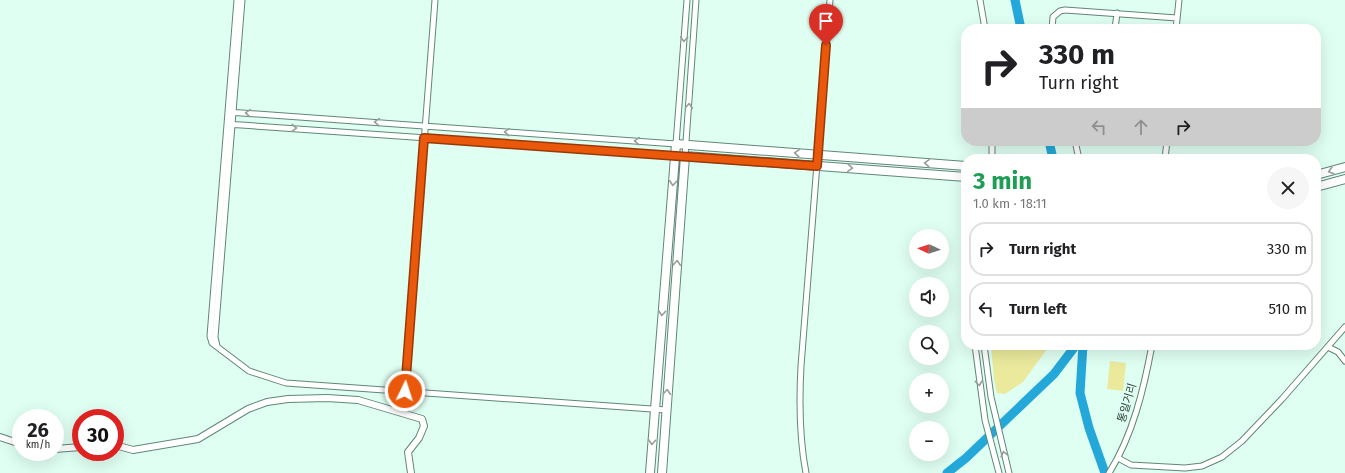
<!DOCTYPE html>
<meta charset="utf-8">
<style>
body{margin:0;font-family:"Fira Sans","Noto Sans KR",sans-serif;background:#f6f6f6;color:#202124;height:100vh;display:flex;flex-direction:column;font-size:15px;white-space:nowrap}
*{box-sizing:border-box;margin:0}
p{font-size:13px;color:#757577}
.icon{flex:none;width:22px;height:22px;fill:none;stroke:currentColor;stroke-width:2;stroke-linecap:round;stroke-linejoin:round}
.map{position:relative;flex:1;overflow:hidden}
.panel{position:absolute;left:961px;top:154px;width:360px;height:196px;display:flex;flex-direction:column;background:#fff;border-radius:16px;box-shadow:0 4px 16px #0002}
.panel>*{flex:none}
.hud{position:absolute;left:961px;top:24px;width:360px;height:122px;border-radius:16px;box-shadow:0 4px 16px #0002;background:#fff;color:#202124;overflow:hidden}
.needle{width:26px;rotate:274deg}
.tools{position:absolute;left:909px;top:229px;display:grid;gap:8px}
.tools a{display:grid;place-items:center;width:40px;height:40px;border-radius:50%;background:#fff;box-shadow:0 4px 16px #0002;font-size:20px}
.speed{position:absolute;left:12px;top:409px;display:flex;gap:8px;font-size:20px;font-weight:700;text-align:center}
.speed>*{display:grid;place-content:center;width:52px;height:52px;border-radius:50%;background:#fff;box-shadow:0 4px 16px #0002;line-height:1}
.speed small{font-size:10px;font-weight:400}
.speed .limit{border:6px solid #d22;background:#fff;color:#111}
.pin{position:absolute;display:grid;place-items:center;width:34px;height:34px;color:#fff;margin:-41px -17px;border-radius:50% 50% 50% 0;rotate:-45deg;box-shadow:0 0 4px #0007}
.pin .icon{rotate:45deg}
.me{position:absolute;width:44px;margin:-22px;rotate:4deg;stroke-linejoin:round;filter:drop-shadow(0 0 3px #0008)}
.turn{display:flex;align-items:center;gap:14px;height:84px;padding:0 12px;font-size:18px}
.turn .icon{width:52px;height:52px;stroke-width:2.5}
.turn b{display:block;font-size:28px;line-height:34px}
.lanes{display:flex;align-items:center;height:38px;padding:0 12px;background:#0003;justify-content:center;gap:20px;direction:ltr}
.lanes .off{opacity:.35}
.round{display:grid;place-items:center;flex:none;width:42px;height:42px;border-radius:21px;background:#f6f6f6}
.summary{display:flex;align-items:center;justify-content:space-between;height:68px;padding:0 12px}
h1{font-size:24px;font-weight:700;line-height:30px;color:#1e9e55}
ul{padding:0;list-style:none}
li{display:flex;align-items:center;gap:12px;height:54px;margin:0 8px 6px;padding:0 4px;border:2px solid #e0e0e0;border-radius:16px}
li div{flex:1}
li b{display:block;font-size:15px}
li em{font-style:normal}
.map>svg:first-child{display:block}
</style>
<div class="map">
<svg width="1345" height="473" viewBox="0 0 1345 473">
<rect width="100%" height="100%" fill="#dffff2"/>
<path fill="#eae99c" d="M991,345H1050L1023,382L1005,394L997,393L994,380Z
M1110,361L1126,363L1123,391L1107,389Z"/>
<g fill="none" stroke-linecap="round" stroke-linejoin="round">
<path stroke="#24a8d9" stroke-width="9" d="M1015,0L1021,29
M1049,141L1053,159
M1083,345L1080,393L1089,428L1105,473
M947,473L966,458L1054,374L1076,345"/>
<defs>
<path id="minor" d="M237,0L210,336L212,343L249,371L286,383L666,410
M980,0L985,29
M1052,29L1053,17L1060,11L1065,10L1177,18
M1115,29L1117,13
M1176,29L1179,0
M228,112L676,144L687,0
M227,124L685,156L696,0
M992,141V159
M1075,141L1079,159
M1165,159L1167,141
M975,345L985,420L999,473
M984,345L991,397L1009,473
M217,346L215,337L242,0
M1328,347L1338,352L1345,361
M405,391L435,0
M1118,458L1131,465L1185,468L1202,466L1222,457L1242,441L1282,399L1345,327
M806,473C799,437 799,403 801,366L830,0
M1109,473C1133,435 1144,388 1152,345"/>
<path id="tertiary" d="M0,437L21,444
M115,445L133,450L198,439L248,409L267,402L288,399L327,398L358,400L422,419L424,426L419,438L408,452L411,473
M55,449L81,447"/>
<path id="primary" d="M1316,175L1345,167
M1316,187L1345,179
M650,473L676,144L966,166
M662,473L685,156L966,177"/>
</defs>
<use href="#minor" stroke="#618678" stroke-width="7"/>
<use href="#tertiary" stroke="#618678" stroke-width="8"/>
<use href="#primary" stroke="#618678" stroke-width="10"/>
<use href="#minor" stroke="#fff" stroke-width="5"/>
<use href="#tertiary" stroke="#fff" stroke-width="6"/>
<use href="#primary" stroke="#fff" stroke-width="8"/>
</g>
<defs><path id="oneway-chevron" d="M-2-3.5L2.5 0L-2 3.5" fill="none" stroke-width="1.6" stroke-linecap="round" stroke-linejoin="round"/></defs>
<g stroke="#969e9a">
<use href="#oneway-chevron" transform="translate(684 39) rotate(94)"/>
<use href="#oneway-chevron" transform="translate(689 106) rotate(-86)"/>
<use href="#oneway-chevron" transform="translate(248 113) rotate(-176)"/>
<use href="#oneway-chevron" transform="translate(377 122) rotate(-176)"/>
<use href="#oneway-chevron" transform="translate(294 128) rotate(4)"/>
<use href="#oneway-chevron" transform="translate(507 132) rotate(-176)"/>
<use href="#oneway-chevron" transform="translate(637 141) rotate(-176)"/>
<use href="#oneway-chevron" transform="translate(797 153) rotate(-176)"/>
<use href="#oneway-chevron" transform="translate(927 163) rotate(-176)"/>
<use href="#oneway-chevron" transform="translate(850 168) rotate(4)"/>
<use href="#oneway-chevron" transform="translate(1331 171) rotate(164)"/>
<use href="#oneway-chevron" transform="translate(673 183) rotate(94)"/>
<use href="#oneway-chevron" transform="translate(677 263) rotate(-86)"/>
<use href="#oneway-chevron" transform="translate(662 313) rotate(94)"/>
<use href="#oneway-chevron" transform="translate(979 383) rotate(83)"/>
<use href="#oneway-chevron" transform="translate(667 392) rotate(-86)"/>
<use href="#oneway-chevron" transform="translate(652 442) rotate(94)"/>
<use href="#oneway-chevron" transform="translate(1004 454) rotate(-105)"/>
</g>
<g fill="none" stroke-linecap="round" stroke-linejoin="round">
<defs>
<path id="route" d="M405,391L424,138L817,166L826,45"/>
</defs>
<use href="#route" stroke="#983908" stroke-width="10"/>
<use href="#route" stroke="#ea580c" stroke-width="7"/>
</g>
<g text-anchor="middle" dominant-baseline="central" stroke-width="3" stroke-linejoin="round" paint-order="stroke">
<g font-size="11" fill="#2d3c36" stroke="#dffff2">
<text transform="translate(1127 403) rotate(-73)">통일거리</text>
</g>
</g>
</svg>
<div class="tools">
<a><svg class="needle" viewBox="-14 -14 28 28"><path d="M0-13l5 13h-10z" fill="#e53935"/><path d="M0 13l5-13h-10z" fill="#757577"/></svg></a>
<a><svg class="icon" aria-label="sound" viewBox="0 0 24 24"><path d="M4 9h4l5-4v14l-5-4H4zM17 9q2 3 0 6"/></svg></a>
<a><svg class="icon" aria-label="search" viewBox="0 0 24 24"><circle cx="10" cy="10" r="6"/><path d="M15 15l6 6"/></svg></a>
<a>+</a>
<a>−</a>
</div>
<div class="speed"><div>26<small>km/h</small></div><div class="limit">30</div></div>
<div class="pin" style="left:826px;top:45px;background:#d93025"><svg class="icon" aria-label="arrive" viewBox="0 0 24 24"><path d="M6 21V4h12l-3 4 3 4H6"/></svg></div>
<svg class="me" style="left:405px;top:391px" viewBox="-20 -20 40 40"><circle r="17" fill="#ea580c" stroke="#fff" stroke-width="3"/><path d="M0-11L8 9 0 5-8 9z" fill="#fff"/></svg>
<div class="hud">
<div class="turn"><svg class="icon" aria-label="right" viewBox="0 0 24 24"><path d="M7 20v-9h11M14 6l5 5-5 5"/></svg><div><b>330 m</b>Turn right</div></div>
<div class="lanes"><svg class="icon off" aria-label="left" viewBox="0 0 24 24"><path d="M17 20v-9H6M10 6l-5 5 5 5"/></svg><svg class="icon off" aria-label="ahead" viewBox="0 0 24 24"><path d="M12 20V5M6 11l6-6 6 6"/></svg><svg class="icon" aria-label="right" viewBox="0 0 24 24"><path d="M7 20v-9h11M14 6l5 5-5 5"/></svg></div>
</div>
<section class="panel">
<div class="summary"><div><h1>3 min</h1><p>1.0 km · 18:11</p></div><a class="round"><svg class="icon" aria-label="close" viewBox="0 0 24 24"><path d="M6 6l12 12M18 6L6 18"/></svg></a></div>
<ul>
<li><svg class="icon" aria-label="right" viewBox="0 0 24 24"><path d="M7 20v-9h11M14 6l5 5-5 5"/></svg><div><b>Turn right</b></div><em>330 m</em></li>
<li><svg class="icon" aria-label="left" viewBox="0 0 24 24"><path d="M17 20v-9H6M10 6l-5 5 5 5"/></svg><div><b>Turn left</b></div><em>510 m</em></li>
</ul>
</section>
</div>
